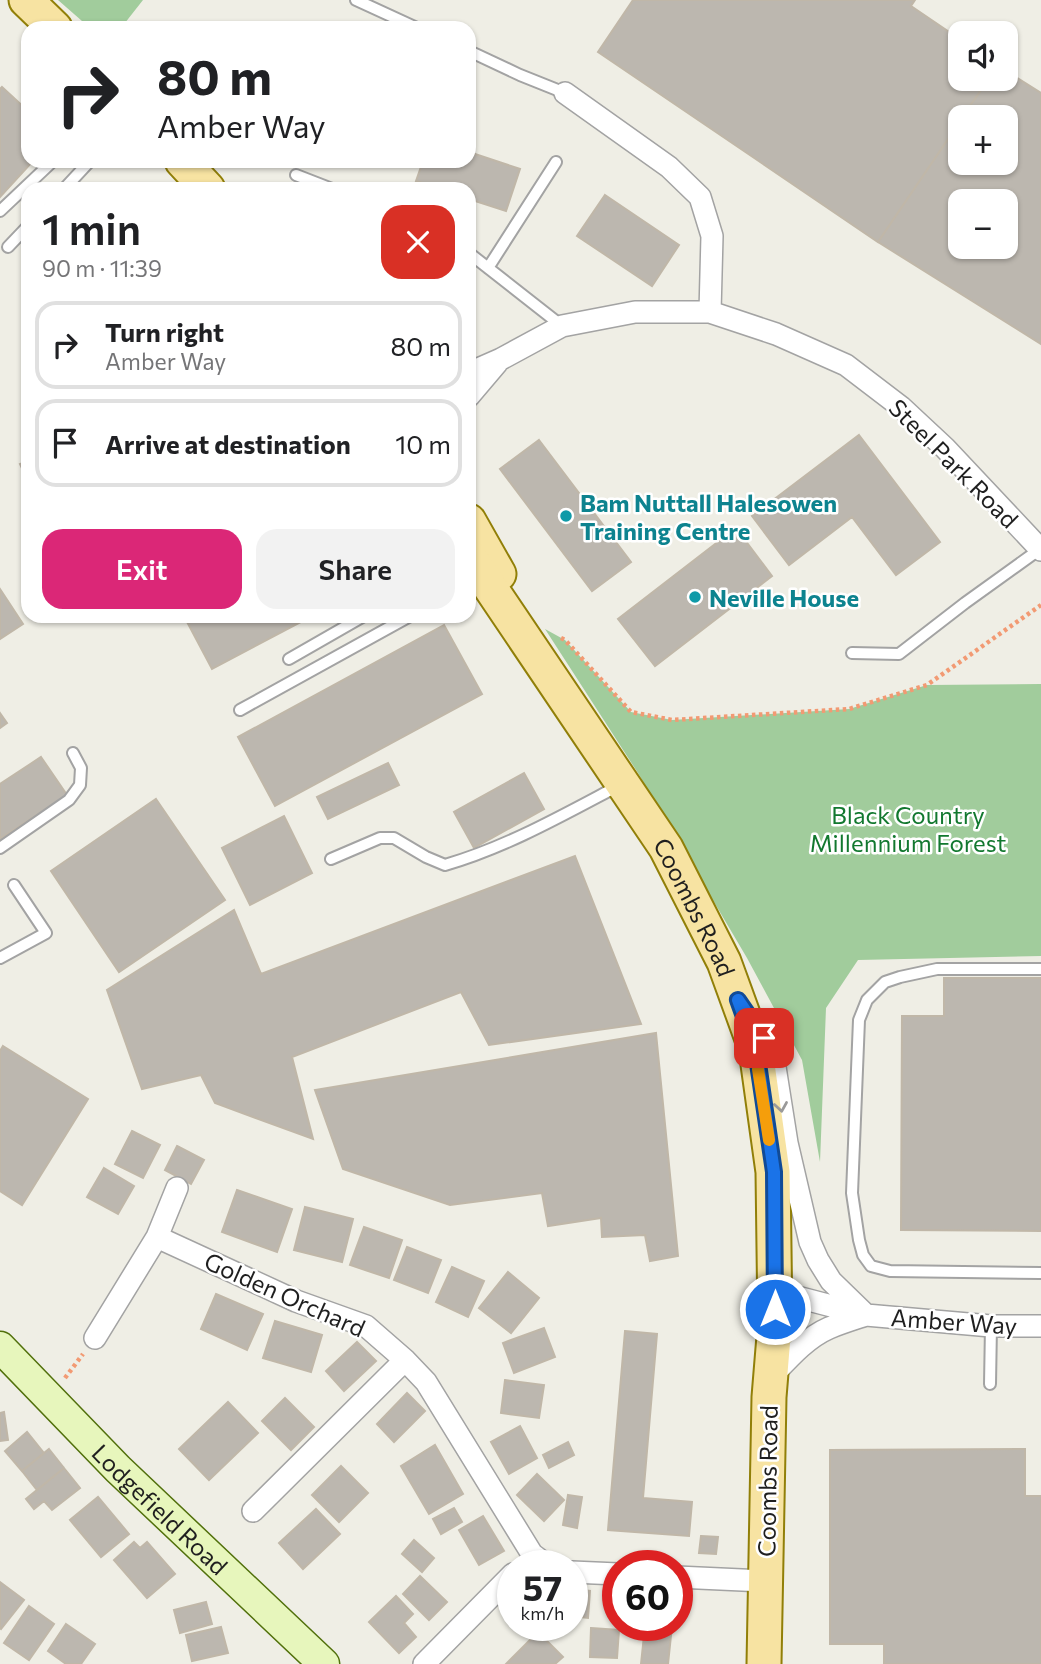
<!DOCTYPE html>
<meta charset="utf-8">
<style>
body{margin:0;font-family:Commissioner,sans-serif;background:#f2f2f2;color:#202124;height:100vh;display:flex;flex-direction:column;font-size:26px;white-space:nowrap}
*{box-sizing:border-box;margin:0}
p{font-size:23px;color:#757577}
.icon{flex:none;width:38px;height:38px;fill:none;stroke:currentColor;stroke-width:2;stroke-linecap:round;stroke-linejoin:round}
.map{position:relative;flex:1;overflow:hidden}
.side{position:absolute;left:21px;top:182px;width:455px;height:441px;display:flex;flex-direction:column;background:#fff;border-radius:21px;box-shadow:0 2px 5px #0004}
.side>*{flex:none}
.top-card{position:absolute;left:21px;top:21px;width:455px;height:147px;border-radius:21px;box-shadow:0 2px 5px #0004;background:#fff;color:#202124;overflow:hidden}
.buttons{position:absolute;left:948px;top:21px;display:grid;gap:14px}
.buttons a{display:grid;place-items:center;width:70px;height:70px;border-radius:14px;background:#fff;box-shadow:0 2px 5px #0004;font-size:35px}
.speed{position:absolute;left:497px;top:1550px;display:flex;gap:14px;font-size:35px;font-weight:700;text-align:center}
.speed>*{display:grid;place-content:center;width:91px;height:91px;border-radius:50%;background:#fff;box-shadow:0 2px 5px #0004;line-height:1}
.speed small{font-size:18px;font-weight:400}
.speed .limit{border:10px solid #d22;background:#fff;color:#111}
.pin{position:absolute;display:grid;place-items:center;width:60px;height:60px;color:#fff;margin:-30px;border-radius:14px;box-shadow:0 4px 10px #0006}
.me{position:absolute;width:77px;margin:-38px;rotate:0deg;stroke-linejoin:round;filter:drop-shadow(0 0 5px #0008)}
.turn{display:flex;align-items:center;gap:24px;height:147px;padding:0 21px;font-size:32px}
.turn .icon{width:91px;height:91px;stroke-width:2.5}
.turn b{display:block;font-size:49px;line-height:60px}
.round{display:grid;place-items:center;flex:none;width:74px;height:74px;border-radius:21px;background:#f2f2f2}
.summary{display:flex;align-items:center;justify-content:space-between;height:119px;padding:0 21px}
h1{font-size:42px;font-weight:600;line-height:52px}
.button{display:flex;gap:14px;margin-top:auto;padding:14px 21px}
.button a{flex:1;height:80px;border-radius:21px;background:#db2777;color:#fff;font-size:28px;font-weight:600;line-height:80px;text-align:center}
.button a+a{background:#f2f2f2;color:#202124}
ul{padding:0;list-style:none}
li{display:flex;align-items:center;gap:21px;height:88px;margin:0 14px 10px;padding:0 7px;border:4px solid #e0e0e0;border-radius:21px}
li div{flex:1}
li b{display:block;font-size:26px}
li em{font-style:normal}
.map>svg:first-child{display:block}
</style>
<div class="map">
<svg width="1041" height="1664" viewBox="0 0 1041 1664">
<rect width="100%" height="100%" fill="#efeee5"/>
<path fill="#a1cc9c" d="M58,0H143L121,28H90Z
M545,629L565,640L631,712L672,720L849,709L927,685L1041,684V956L858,960L826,1008L820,1162L802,1060L747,958L638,773Z"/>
<path fill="#bcb7af" stroke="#c0b7a8" stroke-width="2" fill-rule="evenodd" d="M633,0H915L911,6L961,40V79H989L962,117H961V120L878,242L598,52Z
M1006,71L1041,93V344L878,242L961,120V163H1006V117H962L989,79H1006ZM961,201H1006V247H961Z
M2,87L28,111V161H33L0,197V89Z
M469,152L520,169L506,211L469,199V189H440L416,181L423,161H469Z
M605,195L679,245L652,286L577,236Z
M859,435L940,542L896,575L852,517L789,565L752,516Z
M539,440L631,562L592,591L500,469Z
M28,461V481L20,464Z
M736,528L772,576L655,666L618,619Z
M0,589L23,624L0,639Z
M194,616H312L212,669L186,620Z
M444,625L482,694L275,806L238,737Z
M0,713L7,723L0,728Z
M41,757L67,795L0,839V784Z
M388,763L399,785L328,819L317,797Z
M524,773L544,809L474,848L454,812Z
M156,799L225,900L119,972L51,871Z
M284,816L312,873L250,905L222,848Z
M575,856L641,1024L489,1045L461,992L292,1057L313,1139L215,1103L201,1075L142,1089L107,990L234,910L261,974Z
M944,978H1041V1231L901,1230L902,1016H944Z
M656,1033L678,1256L650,1261L645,1235L602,1237L601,1218L548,1226L542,1193L450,1205L343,1169L315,1090Z
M3,1046L88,1099L22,1205L0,1191V1051Z
M132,1131L160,1145L143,1178L115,1164Z
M177,1146L204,1160L191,1184L165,1170Z
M104,1168L134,1186L118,1214L87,1197Z
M237,1190L292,1209L277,1252L222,1232Z
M305,1207L353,1219L342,1262L294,1250Z
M364,1227L402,1240L389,1278L350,1265Z
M407,1247L441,1260L428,1293L394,1280Z
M452,1267L484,1281L468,1317L436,1302Z
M508,1272L539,1298L511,1333L479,1308Z
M216,1294L263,1314L247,1350L201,1329Z
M275,1321L322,1335L311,1372L263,1358Z
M544,1328L555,1357L514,1373L503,1343Z
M625,1331L657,1334L643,1498L692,1502L689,1536L608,1530Z
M357,1342L376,1361L344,1391L326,1371Z
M505,1380L544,1385L539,1418L501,1413Z
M407,1393L425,1411L394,1442L377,1424Z
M285,1398L314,1427L291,1450L262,1421Z
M228,1402L258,1433L209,1480L179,1449Z
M4,1412L8,1440L0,1441V1413Z
M520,1426L537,1458L509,1474L491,1442Z
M27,1432L44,1453L22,1471L5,1451Z
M568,1442L574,1455L549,1468L543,1455Z
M435,1445L463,1494L429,1514L401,1466Z
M49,1449L64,1468L37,1490L22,1471Z
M1025,1449V1496H1041V1664H884V1644H830V1450Z
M341,1466L368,1493L339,1522L312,1495Z
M64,1468L80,1488L52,1510L44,1501L34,1509L26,1499Z
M537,1474L564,1500L544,1521L517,1495Z
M568,1495L582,1497L577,1528L563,1525Z
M98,1497L129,1534L101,1557L70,1520Z
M454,1508L462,1522L441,1534L433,1519Z
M316,1509L340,1534L303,1569L279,1543Z
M483,1516L504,1551L479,1565L459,1530Z
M701,1536L718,1537L716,1554L699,1553Z
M414,1540L434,1558L422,1572L402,1554Z
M134,1542L140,1548L147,1542L175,1574L147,1598L114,1560Z
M420,1576L447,1602L429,1620L403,1594Z
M0,1582L24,1600L1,1629L0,1628Z
M572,1589L590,1591L588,1618L572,1616Z
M396,1596L413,1614L404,1623L416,1637L399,1653L369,1622Z
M206,1602L212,1624L180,1633L174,1610Z
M29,1606L54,1624L29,1660L4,1643Z
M66,1624L95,1644L81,1664H66L48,1651Z
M645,1626H672L668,1664H641Z
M221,1627L228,1653L192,1661L186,1635Z
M591,1628L619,1630L617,1658L590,1657Z
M538,1632L563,1657L555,1664H506Z"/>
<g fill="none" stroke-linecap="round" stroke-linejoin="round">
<defs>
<path id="lane" d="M356,0L417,28
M469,51L520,75L565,93
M296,175L332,189
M64,189L90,161
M0,211L53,161
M8,247L28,226
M469,253L562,326
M488,268L556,162
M852,653L899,654L965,603L1040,549
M289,659L364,616
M240,710L410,616
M0,848L69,800L80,785L81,768L73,753
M331,859L380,838H394L426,857L445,865C507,847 563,815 620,785
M0,958L46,933L14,885
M1041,969H937L900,977L885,982L867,1000L859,1020L852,1193L859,1240L863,1255L871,1266L890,1271L1041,1273
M990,1384L991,1326"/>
<path id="street" d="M565,93L669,167L700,197L712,236L710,312
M469,373L501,359L562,326L635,312H710L776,334L846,365L901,407L945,448L1041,550
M469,396L497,363
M768,1050L775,1067L787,1143L810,1242L818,1260L831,1281L866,1315
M157,1237L296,1301L366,1326L405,1360L426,1382L532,1554L548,1566
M774,1295L801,1298L866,1315L991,1326H1041
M95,1338L157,1237L177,1188
M770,1378C788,1359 806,1338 829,1328C841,1323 854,1319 866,1315
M253,1511L405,1360
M572,1572L618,1574
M677,1577L764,1581
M424,1664L513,1574"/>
<g id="secondary">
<path id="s1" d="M0,1347L118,1469L324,1664"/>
</g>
<g id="primary">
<path d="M26,0L55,28"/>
<path d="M182,161L208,189"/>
<path d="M469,521L499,574"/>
<path id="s2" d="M469,556L666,848L724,962L756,1050L773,1172L775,1324L769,1397L764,1664"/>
</g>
</defs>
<use href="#lane" stroke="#a3a3a3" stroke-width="14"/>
<use href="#street" stroke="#a3a3a3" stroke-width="24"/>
<use href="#secondary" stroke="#51700b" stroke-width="33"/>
<use href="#primary" stroke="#917f08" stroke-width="37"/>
<path stroke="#f29a73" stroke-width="4.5" stroke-dasharray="3.5 3.5" stroke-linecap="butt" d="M561,638L565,640L631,712L672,720L849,709L927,685L1041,605
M65,1378L83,1354"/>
<use href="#lane" stroke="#fff" stroke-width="10"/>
<use href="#street" stroke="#fff" stroke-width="21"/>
<use href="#secondary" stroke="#e7f6bc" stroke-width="30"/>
<use href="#primary" stroke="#f7e3a2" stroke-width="33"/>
</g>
<defs><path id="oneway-chevron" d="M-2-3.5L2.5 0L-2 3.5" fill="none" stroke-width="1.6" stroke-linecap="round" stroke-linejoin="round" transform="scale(1.75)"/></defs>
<use stroke="#9a9a9a" href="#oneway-chevron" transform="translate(781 1107) rotate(81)"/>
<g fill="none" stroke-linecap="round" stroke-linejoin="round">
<defs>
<path id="route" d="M764,1038L738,1000L756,1050L774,1172L775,1309"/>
</defs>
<use href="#route" stroke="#114b97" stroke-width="18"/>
<use href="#route" stroke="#1a73e8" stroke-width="12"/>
<path stroke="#f59e0b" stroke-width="12" d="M758,1069L769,1140"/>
</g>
<g fill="#0f9aa8" stroke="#fff" stroke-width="2.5">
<circle cx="566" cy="516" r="7"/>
<circle cx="695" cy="597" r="7"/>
</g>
<g text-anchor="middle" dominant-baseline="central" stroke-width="5" stroke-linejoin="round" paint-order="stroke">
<g font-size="24" fill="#1f1f1f" stroke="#fff">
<text transform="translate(954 463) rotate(45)">Steel Park Road</text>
<text stroke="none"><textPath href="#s2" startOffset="418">Coombs Road</textPath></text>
<text transform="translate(285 1294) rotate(24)">Golden Orchard</text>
<text transform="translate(954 1321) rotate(4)">Amber Way</text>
<text transform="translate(767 1481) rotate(-89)">Coombs Road</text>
<text stroke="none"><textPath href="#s1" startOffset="228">Lodgefield Road</textPath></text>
</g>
<g font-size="24" font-weight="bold" fill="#0d838f" stroke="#fff" text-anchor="start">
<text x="580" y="502">Bam Nuttall Halesowen<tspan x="580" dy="28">Training Centre</tspan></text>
<text x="709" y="597">Neville House</text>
</g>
<g font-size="24" fill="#12782f" stroke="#fff">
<text x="908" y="814">Black Country<tspan x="908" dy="28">Millennium Forest</tspan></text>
</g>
</g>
</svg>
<div class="buttons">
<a><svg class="icon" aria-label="sound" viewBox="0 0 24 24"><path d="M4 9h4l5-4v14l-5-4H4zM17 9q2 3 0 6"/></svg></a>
<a>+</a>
<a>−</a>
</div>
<div class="speed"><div>57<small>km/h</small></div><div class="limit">60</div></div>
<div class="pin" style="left:764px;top:1038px;background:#d93025"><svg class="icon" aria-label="arrive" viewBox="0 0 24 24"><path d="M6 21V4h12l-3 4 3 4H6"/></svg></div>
<svg class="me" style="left:775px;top:1309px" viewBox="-20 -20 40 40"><circle r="17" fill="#1a73e8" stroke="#fff" stroke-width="3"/><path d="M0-11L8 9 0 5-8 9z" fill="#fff"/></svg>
<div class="top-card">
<div class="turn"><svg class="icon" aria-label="right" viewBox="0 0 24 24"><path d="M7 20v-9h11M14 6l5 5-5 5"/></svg><div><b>80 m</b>Amber Way</div></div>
</div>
<section class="side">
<div class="summary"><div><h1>1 min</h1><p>90 m · 11:39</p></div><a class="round" style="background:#d93025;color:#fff"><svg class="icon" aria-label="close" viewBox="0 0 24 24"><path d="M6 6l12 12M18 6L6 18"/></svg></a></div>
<ul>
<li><svg class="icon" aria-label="right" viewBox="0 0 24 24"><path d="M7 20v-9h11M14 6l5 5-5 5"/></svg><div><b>Turn right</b><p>Amber Way</p></div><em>80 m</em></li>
<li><svg class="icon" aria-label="arrive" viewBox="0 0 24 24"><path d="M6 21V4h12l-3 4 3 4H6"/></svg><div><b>Arrive at destination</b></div><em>10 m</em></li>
</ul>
<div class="button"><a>Exit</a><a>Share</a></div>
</section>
</div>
